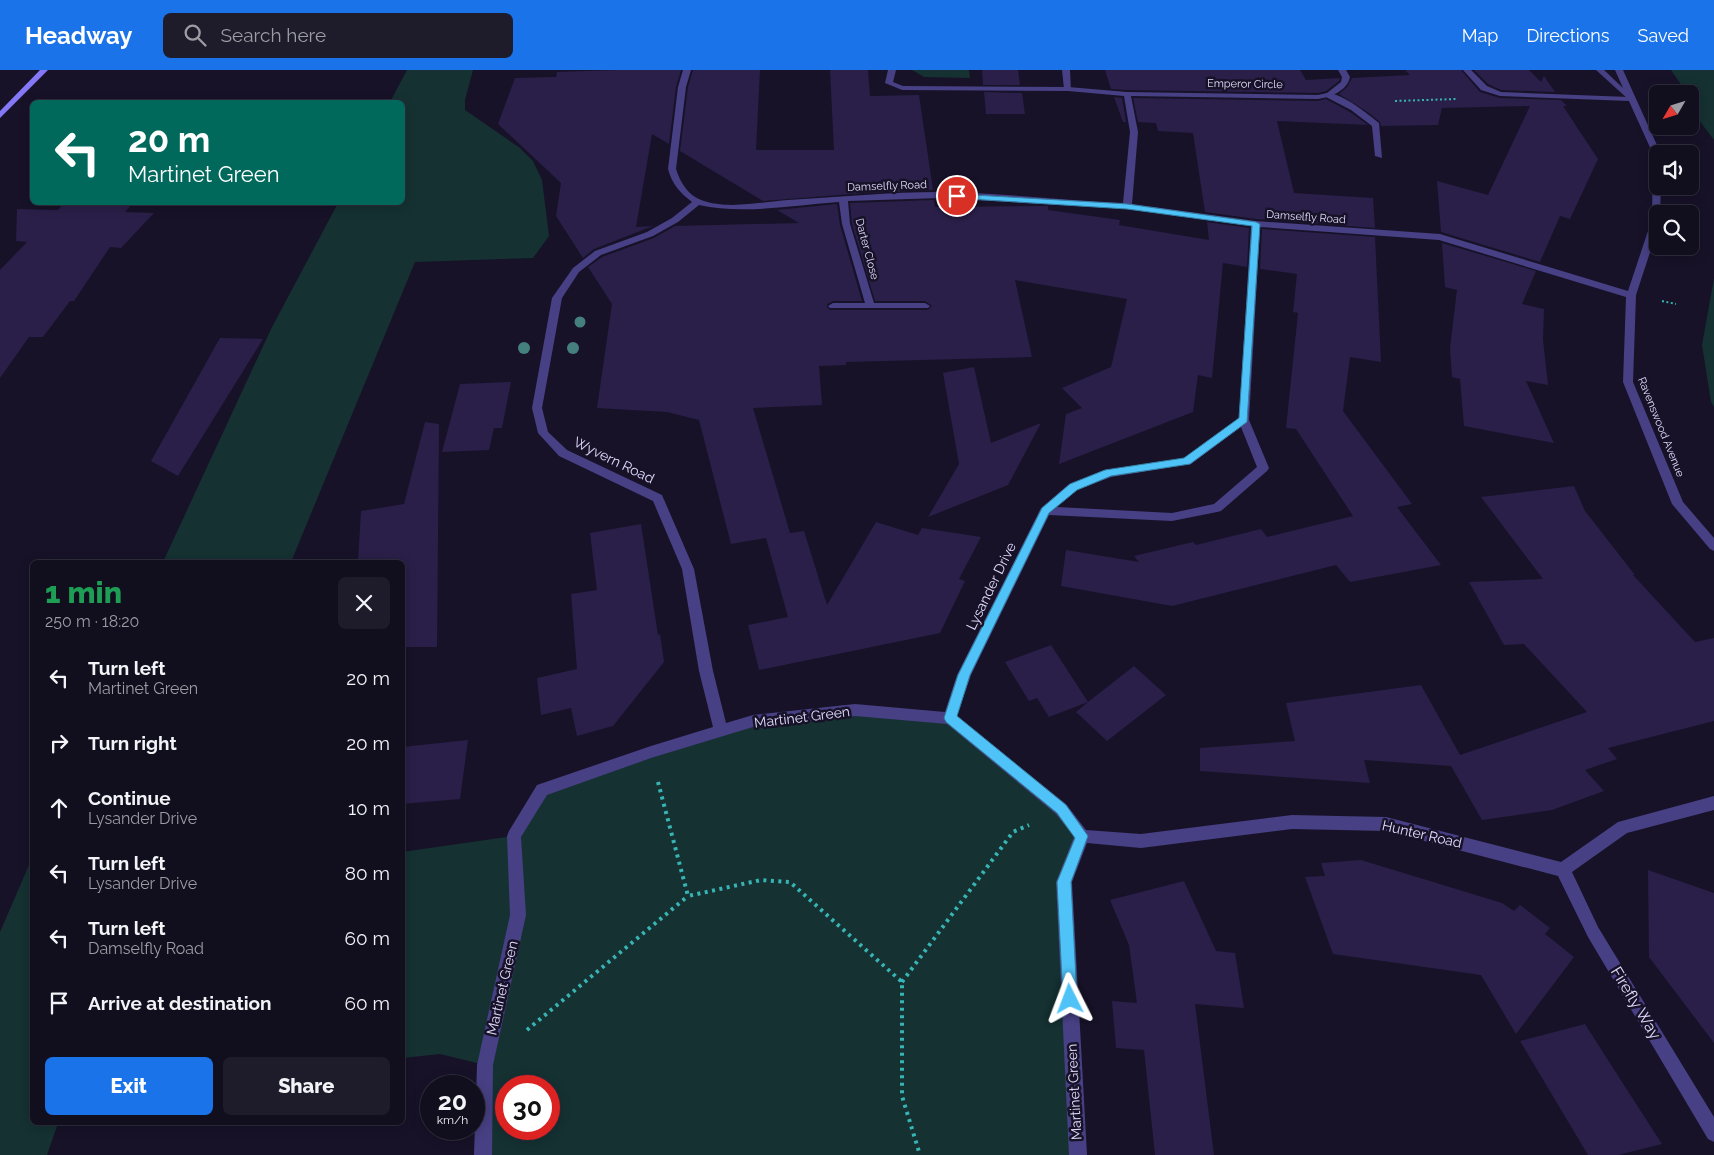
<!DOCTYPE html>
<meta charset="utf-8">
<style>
body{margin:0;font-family:Raleway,sans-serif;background:#1e1c2b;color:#f1f3f6;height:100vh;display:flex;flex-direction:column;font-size:19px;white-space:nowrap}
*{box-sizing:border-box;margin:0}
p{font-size:16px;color:#9c9ca4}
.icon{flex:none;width:28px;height:28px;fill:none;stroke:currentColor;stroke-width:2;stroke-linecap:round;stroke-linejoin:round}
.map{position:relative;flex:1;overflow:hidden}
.panel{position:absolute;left:30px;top:490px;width:375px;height:565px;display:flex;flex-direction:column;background:#110e1e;border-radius:8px;box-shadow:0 2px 12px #0003,0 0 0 1px #302e3c}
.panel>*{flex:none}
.banner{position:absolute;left:30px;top:30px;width:375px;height:105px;border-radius:8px;box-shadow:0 2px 12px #0003,0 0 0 1px #302e3c;background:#00695c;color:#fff;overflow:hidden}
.needle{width:32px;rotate:231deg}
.fabs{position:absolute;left:1649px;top:15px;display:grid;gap:10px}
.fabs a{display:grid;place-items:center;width:50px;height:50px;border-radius:8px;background:#110e1e;box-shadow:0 2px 12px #0003,0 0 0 1px #302e3c;font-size:25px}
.speed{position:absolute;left:420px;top:1005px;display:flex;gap:10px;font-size:25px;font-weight:700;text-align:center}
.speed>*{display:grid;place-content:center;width:65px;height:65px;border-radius:50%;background:#110e1e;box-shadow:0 2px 12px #0003,0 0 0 1px #302e3c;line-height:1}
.speed small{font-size:12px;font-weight:400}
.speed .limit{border:8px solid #d22;background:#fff;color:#111}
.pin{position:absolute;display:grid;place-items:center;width:42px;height:42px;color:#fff;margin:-21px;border:2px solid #fff;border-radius:50%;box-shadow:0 1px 5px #0007}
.me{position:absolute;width:55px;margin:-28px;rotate:357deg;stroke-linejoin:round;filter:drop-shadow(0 0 4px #0008)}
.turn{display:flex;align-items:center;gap:18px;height:105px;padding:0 15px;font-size:22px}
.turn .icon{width:65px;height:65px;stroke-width:2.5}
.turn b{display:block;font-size:35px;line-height:42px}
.round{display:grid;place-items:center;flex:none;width:52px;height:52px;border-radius:8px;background:#1e1c2b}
.headline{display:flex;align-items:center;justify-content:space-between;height:85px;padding:0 15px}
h1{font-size:30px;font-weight:800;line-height:38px;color:#1e9e55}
.cta{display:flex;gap:10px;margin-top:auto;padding:10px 15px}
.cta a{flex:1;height:58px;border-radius:8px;background:#1a73e8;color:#fff;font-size:20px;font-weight:800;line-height:58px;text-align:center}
.cta a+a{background:#1e1c2b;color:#f1f3f6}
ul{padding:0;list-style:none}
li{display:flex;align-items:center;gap:15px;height:65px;padding:0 15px}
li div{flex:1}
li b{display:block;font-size:19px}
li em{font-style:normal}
header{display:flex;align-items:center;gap:30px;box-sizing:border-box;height:70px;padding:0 25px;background:#1a73e8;color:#fff}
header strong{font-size:24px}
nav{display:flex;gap:28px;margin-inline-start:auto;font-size:18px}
.search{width:350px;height:45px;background:#1e1c2b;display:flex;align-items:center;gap:12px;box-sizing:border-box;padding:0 18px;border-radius:8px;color:#9c9ca4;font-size:19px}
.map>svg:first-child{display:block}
</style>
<header>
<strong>Headway</strong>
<div class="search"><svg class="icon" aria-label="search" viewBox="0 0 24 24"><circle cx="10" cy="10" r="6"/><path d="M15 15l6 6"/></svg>Search here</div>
<nav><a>Map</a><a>Directions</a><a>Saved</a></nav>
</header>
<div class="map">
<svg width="1714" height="1085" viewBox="0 0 1714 1085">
<rect width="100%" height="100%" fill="#171228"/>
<path fill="#153132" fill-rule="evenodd" d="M407,0H473L465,30V40L520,78L533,91L542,110L549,166L533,188L415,192L291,492H163L271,259L338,133L402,132V32H390Z
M912,0H969L970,8L924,7Z
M1671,0H1714V70L1692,41L1690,24H1685L1680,13Z
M1714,208V337L1711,332L1702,275Z
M855,640L950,648L1082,766L1064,812L1078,1085H483L485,995L440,984L403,988L402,782L514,766L542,720L721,660ZM506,1016H549V1059H506Z
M32,788V1052L58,1053L47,1085H0V862Z"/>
<path fill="#2a1f48" d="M617,0H681L676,17L669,74L652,64L636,157L653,156L594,179L583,188L556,146L561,113L498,54L515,8L556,7L557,2Z
M693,0H760L756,80H834L830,0H868L870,26L919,25L933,120L864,123L763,131L680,81L688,17Z
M982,0H1018L1020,15H983Z
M1105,0H1300L1306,10L1340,8L1339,11L1326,21L1318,23L1127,20L1111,19Z
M1405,0H1461L1480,22L1500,28L1561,30L1567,36H1563L1598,89L1570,149L1560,146L1540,192L1441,162L1437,111L1488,125L1530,36L1442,38L1438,55L1381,56L1380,52L1369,43L1339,24L1347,17L1352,8L1410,5Z
M1474,0H1529L1541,12L1544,6L1555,22L1501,20L1488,14Z
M984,22L1022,23L1025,44H986Z
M1114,27L1122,28L1126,52H1123Z
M1133,28L1318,31L1326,29L1350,42L1368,55L1277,51L1294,123L1373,128L1375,158L1256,149L1205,142L1193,63L1158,61L1156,53L1138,52Z
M934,130L935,137L1048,136V140L1120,150L1119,155L1209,170L1207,152L1249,158L1247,197L1223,193L1212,308L1198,305L1193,342L1059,394L1066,344L1082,338L1062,318L1111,297L1127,229L1015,210L1032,287L846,292V295L819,296L822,335L753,338L790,463L784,464L804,461L827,535L876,452L918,465L922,458L981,467L959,509L965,511L940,563L759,600L748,555L788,547L766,468L731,474L699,350L667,342L597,338L612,234L588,197L602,187L654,168L675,156L799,153L777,140L837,134L840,155L862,231H833L827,234V237L830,240H928L932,236L925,231H875L852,154L850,133Z
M65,132H134L125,142L154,143L121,178L110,177L74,231H70L43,267H29L0,308V200L27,172L16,171L17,139L58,140Z
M1262,159L1375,167L1381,292L1350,287L1343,341L1412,434L1397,437L1441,495L1350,512L1336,495L1172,536L1061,516L1066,480L1139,492L1134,486L1193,472L1196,475L1261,459L1267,467L1353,446L1296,359L1286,358L1298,243L1293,242L1297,204L1260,199Z
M1442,173L1536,201L1522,234L1544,239L1543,270L1548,315L1526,311L1554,373L1464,356L1460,309L1452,307L1450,278L1457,220L1445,217Z
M220,268L263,269L178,406L151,391Z
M974,297L991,373L1041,353L1008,415L928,447L959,394L943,303Z
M511,312L502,358H494L489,380L442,382L460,314Z
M425,352L439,354L437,577H402V492H358L361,441L404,434Z
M1574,416L1585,441L1635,505H1633L1695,572L1714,568V651L1608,678L1617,689L1585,700L1604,721L1552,740L1482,750L1451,696L1364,690L1370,713L1200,701V678L1295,671L1286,633L1421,615L1460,685L1587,642L1524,574L1504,575L1469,512L1543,509L1481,427Z
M641,454L658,565L660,564L664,592L613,656L577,666L571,638L541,645L537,608L577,599L571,524L597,520L590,463Z
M1051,575L1088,632L1134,596L1166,625L1107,671L1076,642L1088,632L1049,647L1037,628L1029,631L1005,592Z
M468,670L460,729L402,734V677Z
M1361,790L1502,833L1514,841L1520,835L1550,858L1545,864L1574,887L1516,964L1481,905L1333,884L1305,807L1325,806L1321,793Z
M1648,800L1714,823V973L1649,887Z
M1184,811L1216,881L1235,883L1244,938L1195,934L1214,1085H1155L1144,980L1116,978L1112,931L1137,933L1129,875L1110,830Z
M1585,954L1622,1012L1662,1074L1618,1085H1588L1520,971Z"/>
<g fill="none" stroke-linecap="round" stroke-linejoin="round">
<path stroke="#38b4b4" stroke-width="2" stroke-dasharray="2 2.5" stroke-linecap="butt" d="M1395,31L1456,29
M1662,231L1676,234"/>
<path stroke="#38b4b4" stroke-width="4" stroke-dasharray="3 4.5" stroke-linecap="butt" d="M658,712L688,826L761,810L790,812L902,912V1026L920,1085
M902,912L1013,762L1029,755
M527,960L688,826"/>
<path fill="#474084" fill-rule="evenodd" d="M1062,0H1070L1071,21L1064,19Z
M1463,0H1471L1487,16L1501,22L1629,27L1633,29L1629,31L1500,26L1481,20Z
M1326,23C1341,22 1368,44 1379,53L1382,88L1375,86L1372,56L1351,40L1326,27Z"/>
<path fill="#474084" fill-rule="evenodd" d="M683,0H691L686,17L676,99C680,112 688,125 701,130C727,140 762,132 788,130C839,127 890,122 940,122C1001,123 1062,130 1123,133L1130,62L1124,26L1068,21L902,20L885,13L888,0H896L893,12L903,16L1068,17L1127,22L1318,25L1327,23L1341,12L1342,7L1338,0H1346L1350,7C1347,21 1331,27 1318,29L1131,26L1138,62L1132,134L1256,151L1440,164L1628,221L1652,149L1653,84L1628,29L1596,0H1604L1623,18L1615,0H1623L1661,84H1658V116H1661L1660,144H1658V158L1636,225L1633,312L1683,432L1714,468V481L1710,479L1672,434L1623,312L1626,227L1439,170L1260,157L1249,350L1269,398L1267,401L1221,441L1217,442L1172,451L1049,445L971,605L957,646L1066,734L1086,760L1141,764L1292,745L1386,747L1561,792L1618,752L1714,726V740L1627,763L1572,802L1598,857L1714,1047V1072L1708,1069L1588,867L1558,806L1386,761L1292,759L1141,778L1087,773L1072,812L1087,1085H1069L1056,812L1074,767L1056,744L947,654L855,646L753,657L651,688L547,725L521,767L526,845L493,995L492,1085H474L477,995L510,845L507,766L509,761L537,715L651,676L713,657L699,601L682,499L653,431L559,386L538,363L532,338L552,228L573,198L595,181L647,162L672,148L692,132C680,123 672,114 668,99L678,17ZM940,128L1127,139L1251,156L1239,348L1184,388L1105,400L1069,414L1041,438L957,605L945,642L855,634L753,645L726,653L713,601L694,499L662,425L567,380L548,362L542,338L562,228L579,202L601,185L653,166L678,152L699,135C742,145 794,135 839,132L842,154L865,233H833L828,236L830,238H928L930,236L925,233H874L850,154L848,131ZM1241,357L1257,397L1214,434L1172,443L1057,437L1077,420L1111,407L1191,394Z"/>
<path fill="#8478f7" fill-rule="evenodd" d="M40,0H48L0,48V41Z"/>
</g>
<g fill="#45807e">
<circle cx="580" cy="252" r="5.5"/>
<circle cx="524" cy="278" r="6"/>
<circle cx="573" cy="278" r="6"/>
</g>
<path fill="#4fc3f7" stroke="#337fa1" d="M957,124L1127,134L1256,152L1260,154L1247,352L1190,394L1111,406L1077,420L1049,443L970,605L957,646L1066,735L1088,766L1071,812L1077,929L1075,934L1070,937L1065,934L1063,929L1057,812L1075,768L1057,743L946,652L944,648L958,605L1042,438L1070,414L1105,400L1184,388L1239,348L1252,156L1127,139L954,128L953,126Z"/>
<g text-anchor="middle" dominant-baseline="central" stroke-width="5" stroke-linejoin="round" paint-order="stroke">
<g font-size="11" fill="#e1dbfd" stroke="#171228">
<text transform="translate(1245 14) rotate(1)">Emperor Circle</text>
<text transform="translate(887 116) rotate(-2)">Damselfly Road</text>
<text transform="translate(1306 147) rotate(4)">Damselfly Road</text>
<text transform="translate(867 179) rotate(75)">Darter Close</text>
<text transform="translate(1661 357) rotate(68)">Ravenswood Avenue</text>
</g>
<g font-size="14" fill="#e1dbfd" stroke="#171228">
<text transform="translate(614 390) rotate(26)">Wyvern Road</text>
<text transform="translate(991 516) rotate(-64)">Lysander Drive</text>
<text transform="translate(802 647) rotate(-7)">Martinet Green</text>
<text transform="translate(1422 764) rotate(13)">Hunter Road</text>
<text transform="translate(502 918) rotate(-77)">Martinet Green</text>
<text transform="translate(1074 1022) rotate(-93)">Martinet Green</text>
</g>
<g font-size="16" fill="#e1dbfd" stroke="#171228">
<text transform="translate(1636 933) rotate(59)">Firefly Way</text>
</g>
</g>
</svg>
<div class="fabs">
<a><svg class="needle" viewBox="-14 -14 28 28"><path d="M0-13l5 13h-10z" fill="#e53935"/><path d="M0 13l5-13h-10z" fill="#9c9ca4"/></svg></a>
<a><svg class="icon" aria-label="sound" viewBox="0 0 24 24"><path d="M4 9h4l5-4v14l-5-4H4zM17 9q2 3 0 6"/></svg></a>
<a><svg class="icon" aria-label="search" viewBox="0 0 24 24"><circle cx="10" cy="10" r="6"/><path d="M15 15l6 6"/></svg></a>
</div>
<div class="speed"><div>20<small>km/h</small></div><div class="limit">30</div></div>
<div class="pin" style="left:957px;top:126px;background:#d93025"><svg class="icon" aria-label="arrive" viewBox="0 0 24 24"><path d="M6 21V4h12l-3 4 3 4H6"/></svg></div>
<svg class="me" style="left:1070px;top:929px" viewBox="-20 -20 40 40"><path d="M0-17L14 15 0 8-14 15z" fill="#4fc3f7" stroke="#fff" stroke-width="4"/></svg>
<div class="banner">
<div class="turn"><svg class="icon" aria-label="left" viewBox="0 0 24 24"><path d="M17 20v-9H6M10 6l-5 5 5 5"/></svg><div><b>20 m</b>Martinet Green</div></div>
</div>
<section class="panel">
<div class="headline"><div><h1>1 min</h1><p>250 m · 18:20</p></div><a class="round"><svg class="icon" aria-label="close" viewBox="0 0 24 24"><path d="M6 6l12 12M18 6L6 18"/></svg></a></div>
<ul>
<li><svg class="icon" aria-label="left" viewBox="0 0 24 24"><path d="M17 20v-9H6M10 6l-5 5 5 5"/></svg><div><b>Turn left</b><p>Martinet Green</p></div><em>20 m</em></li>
<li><svg class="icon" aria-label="right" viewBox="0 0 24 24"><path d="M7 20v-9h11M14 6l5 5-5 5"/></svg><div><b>Turn right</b></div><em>20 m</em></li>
<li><svg class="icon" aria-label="ahead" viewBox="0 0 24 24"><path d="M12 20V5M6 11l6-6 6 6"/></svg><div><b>Continue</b><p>Lysander Drive</p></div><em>10 m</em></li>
<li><svg class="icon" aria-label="left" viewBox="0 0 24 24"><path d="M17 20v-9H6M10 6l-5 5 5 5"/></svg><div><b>Turn left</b><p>Lysander Drive</p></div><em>80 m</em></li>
<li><svg class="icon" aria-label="left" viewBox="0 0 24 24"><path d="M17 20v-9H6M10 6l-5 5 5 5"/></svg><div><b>Turn left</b><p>Damselfly Road</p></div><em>60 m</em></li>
<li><svg class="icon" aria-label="arrive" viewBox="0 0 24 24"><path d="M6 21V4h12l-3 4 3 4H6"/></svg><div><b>Arrive at destination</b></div><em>60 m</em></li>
</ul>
<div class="cta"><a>Exit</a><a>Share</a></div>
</section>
</div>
